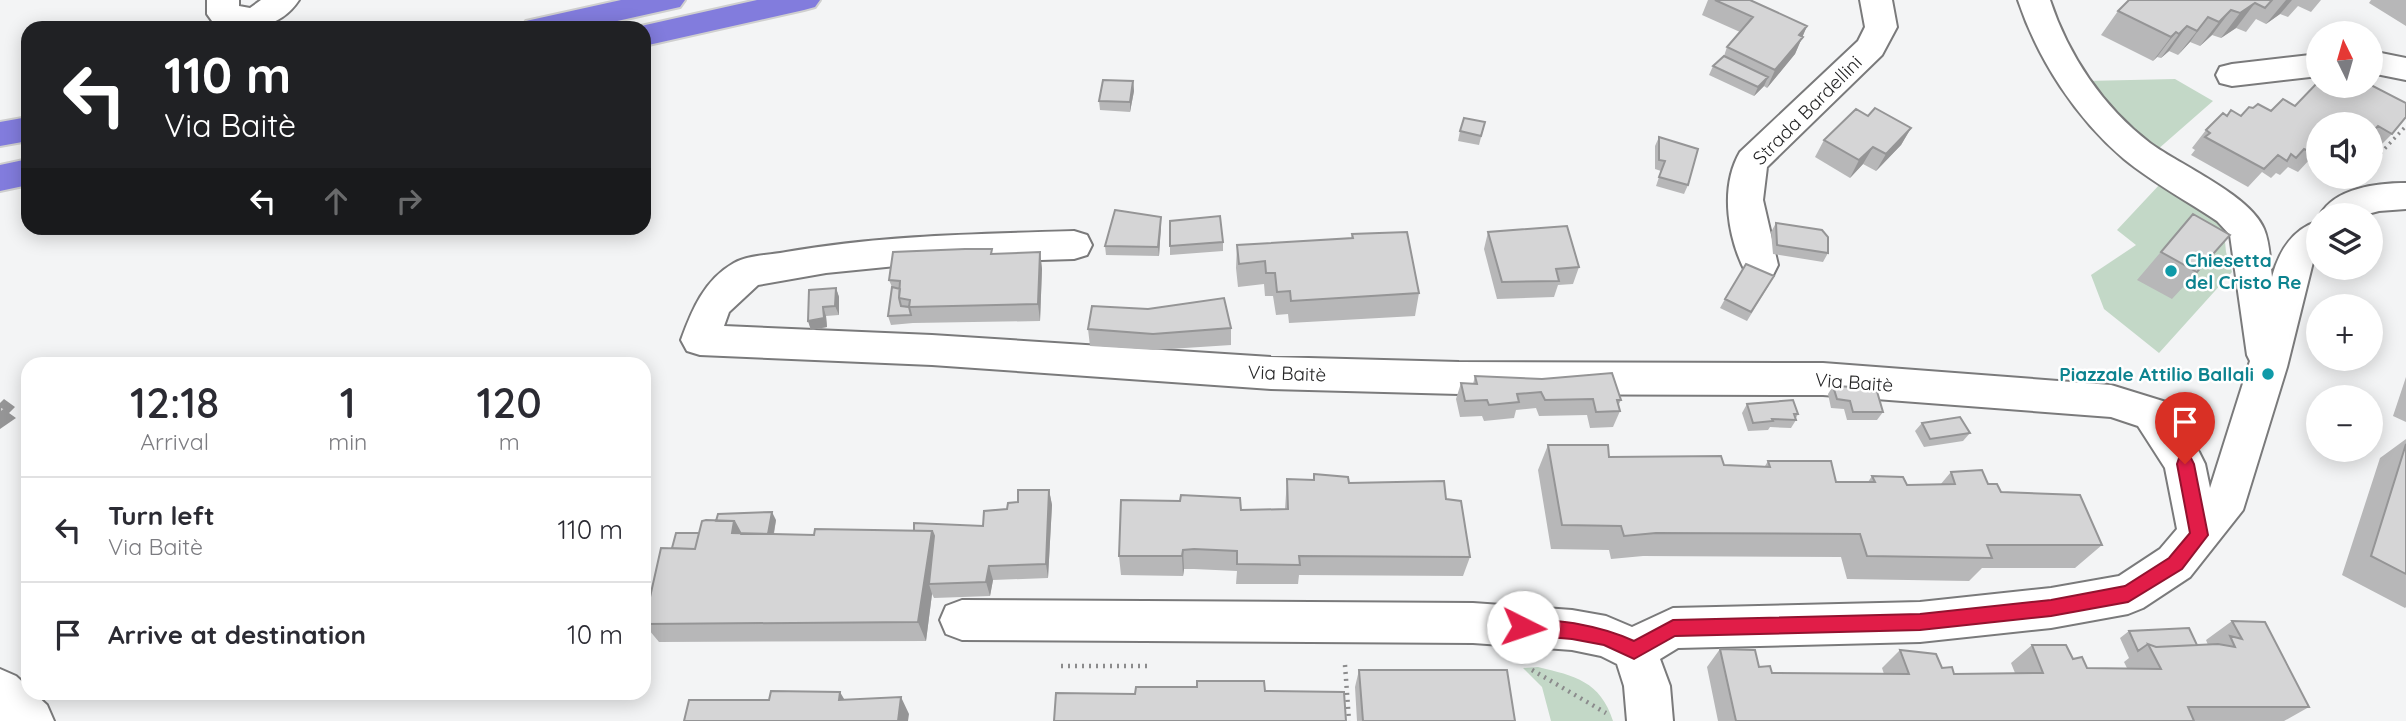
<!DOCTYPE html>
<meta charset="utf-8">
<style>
body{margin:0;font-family:Quicksand,sans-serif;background:#f2f2f3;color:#2b2b33;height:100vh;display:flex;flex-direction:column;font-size:26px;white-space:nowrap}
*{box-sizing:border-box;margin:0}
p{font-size:23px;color:#7c7c81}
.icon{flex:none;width:38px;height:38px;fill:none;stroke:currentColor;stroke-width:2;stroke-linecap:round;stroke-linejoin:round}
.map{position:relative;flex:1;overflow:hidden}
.sheet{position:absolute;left:21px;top:357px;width:630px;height:343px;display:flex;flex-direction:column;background:#fff;border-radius:21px;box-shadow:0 4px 18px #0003}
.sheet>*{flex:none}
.banner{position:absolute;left:21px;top:21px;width:630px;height:214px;border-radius:21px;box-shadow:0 4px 18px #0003;background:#202124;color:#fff;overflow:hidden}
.needle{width:46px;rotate:355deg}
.tools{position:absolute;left:2306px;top:21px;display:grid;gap:14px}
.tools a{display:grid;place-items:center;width:77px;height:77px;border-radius:50%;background:#fff;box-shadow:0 4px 18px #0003;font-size:35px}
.pin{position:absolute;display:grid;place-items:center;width:60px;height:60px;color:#fff;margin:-72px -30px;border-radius:50% 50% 50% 0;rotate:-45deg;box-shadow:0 0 7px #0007}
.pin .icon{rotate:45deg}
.me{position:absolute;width:77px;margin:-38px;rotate:94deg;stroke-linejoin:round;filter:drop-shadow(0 0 5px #0008)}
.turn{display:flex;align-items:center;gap:24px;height:147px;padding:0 28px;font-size:32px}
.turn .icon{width:91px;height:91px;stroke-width:2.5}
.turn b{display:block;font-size:49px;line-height:60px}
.lanes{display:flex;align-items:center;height:66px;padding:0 28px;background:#0003;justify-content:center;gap:35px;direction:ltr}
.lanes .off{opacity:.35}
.eta{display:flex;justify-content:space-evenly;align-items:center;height:119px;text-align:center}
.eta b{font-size:42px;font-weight:600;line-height:49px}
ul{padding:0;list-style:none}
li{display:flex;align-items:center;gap:21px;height:105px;padding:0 28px;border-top:2px solid #e1e1e2}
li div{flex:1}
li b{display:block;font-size:26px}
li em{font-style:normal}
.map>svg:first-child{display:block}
</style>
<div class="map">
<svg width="2406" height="721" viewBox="0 0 2406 721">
<rect width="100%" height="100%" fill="#f3f4f5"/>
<path fill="#c3d8c7" d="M2175,79L2213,101L2157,150L2128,130L2086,81Z
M2161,183L2223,220L2226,252L2232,272L2159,353L2104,309L2091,275L2136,245L2117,230Z
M1538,667C1575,676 1600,681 1613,721H1551L1542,687L1523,668Z"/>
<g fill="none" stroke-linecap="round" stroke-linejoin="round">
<defs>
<path id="street" d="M207,0H239V6L250,8L261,0H299C278,32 244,30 212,21L207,14Z
M1860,0H1892L1897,27L1882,55L1767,167L1763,200L1778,265L1773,275L1760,279L1747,275C1728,240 1719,188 1740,152L1858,41L1865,27Z
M2018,0H2050C2068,55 2103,107 2150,143C2180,165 2250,195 2264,229C2270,243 2270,262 2272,277C2279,251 2292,229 2319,221V256L2313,262L2287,367L2243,510L2190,577L2143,608L2128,614L2051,628L1920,642L1678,648L1660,659L1670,686L1673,721H1627L1624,686L1617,664L1601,656L1572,650L1473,643L962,640L946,634L940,620L946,606L962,600L1473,603L1572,610L1606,616L1632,627L1673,608L1920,602L2051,588L2119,576L2160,549L2177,529L2165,468L2138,426L2111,417L1823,395L1459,394L1271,389L932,365L700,355L687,351L681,340C692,310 704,280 734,263C748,255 770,255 786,252C882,235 978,234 1074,231L1087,235L1092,245L1087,255L1074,259L916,264L826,273L758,285L729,312L724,326L932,335L1271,357L1459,362L1823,363L2111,385L2166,402L2199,452L2205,464L2210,488L2250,361L2247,355L2230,235L2217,221C2187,201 2152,182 2124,159C2076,118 2038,60 2018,0Z
M2371,51L2406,58V80L2371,73Z
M2319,54V76L2232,86L2220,83L2216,75L2220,67L2232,64Z
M2406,183V209L2379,211L2364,215H2320C2335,188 2377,183 2406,183Z
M0,669L16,676L28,687V693H34L47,705L54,721H0Z"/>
<path id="highway" d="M621,0H685L680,7L586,28H521L526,21Z
M757,0H820L815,7L804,10L644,46V28H632Z
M28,117V141L0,146V122Z
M28,159V185L0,191V165Z"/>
</defs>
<use href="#street" stroke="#7a7a7b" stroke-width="4"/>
<use href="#highway" stroke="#cfcfcf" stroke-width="4"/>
<path stroke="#8b8b8c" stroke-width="3.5" stroke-dasharray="2 4.5" stroke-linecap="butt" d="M2375,164V159L2406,126"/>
<path stroke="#8b8b8c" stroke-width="4.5" stroke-dasharray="2 5" stroke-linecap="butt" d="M1345,665L1349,721
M1061,666H1151
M1532,670L1606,713"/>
<use href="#street" fill="#fff" fill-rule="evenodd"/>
<use href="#highway" fill="#827cdd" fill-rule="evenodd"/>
</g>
<path fill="#b7b7b8" d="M1708,0H1750L1807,26L1795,54L1767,88L1764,86L1754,96L1709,75L1713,66L1724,56L1727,47L1740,32L1702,15Z
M2129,0H2321L2311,12L2298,6L2288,17L2280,14L2266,24L2256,19L2246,32L2236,28L2221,38L2212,35L2200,46L2190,42L2178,55L2169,51L2161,58L2157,57L2153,61L2101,35L2118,11Z
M2371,0H2406V26L2369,3Z
M1133,81L1134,91L1130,112L1100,110L1099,101Z
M2318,82L2392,134L2375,151L2371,149V124H2319V162L2311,158L2298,172L2288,167L2280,175L2276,173L2271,178L2262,172L2248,187L2191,155L2195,150L2192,148L2206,130L2226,116L2231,110L2241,116L2253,108L2271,111L2295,106Z
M1868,116L1911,128L1901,145L1876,171L1863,164L1850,178L1815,157L1824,140Z
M1485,122L1479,145L1458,141L1460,131Z
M1659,137L1688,185L1684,194L1656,186L1661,171L1655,169V146Z
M2193,214L2197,272L2172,299L2137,280Z
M1170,221L1223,242V251L1170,255Z
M1776,223L1828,253L1823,262L1773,254L1771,232Z
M1161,226L1159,256L1106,255L1105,246Z
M1488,232L1579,267L1573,284L1558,285L1554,297L1497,299L1484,249Z
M1352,234L1419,293L1415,316L1289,323L1288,314L1276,315L1273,296H1265L1264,284L1238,287L1236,268L1237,245L1351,239Z
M1040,252L1042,269L1040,321L913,323L891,325L888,316L892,287L889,280L993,254Z
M1769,285L1747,321L1720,308L1725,299Z
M836,288L839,297V315L826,316L827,327L811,330L808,321Z
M1231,328V345L1154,350L1090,346L1088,329Z
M1475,376L1621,400L1618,406L1620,411L1613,427L1590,428L1587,415L1539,416L1536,408L1516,410L1514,418L1484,421L1482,416L1460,417L1456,399L1461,383L1473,384Z
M2406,377V422L2393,416Z
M1833,386L1883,412L1877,420H1847L1844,409L1831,408L1828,394Z
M1747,404L1798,414L1796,418V420L1791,428L1770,427L1768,430L1748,431L1742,413Z
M1922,423L1970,433L1963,441L1924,447L1915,431Z
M2406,439V607L2405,608L2342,575L2380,458Z
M1548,445L1609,457L1724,465L1765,466L1768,461L1836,482H1868L1872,476L1907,485H1940L1951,472L1988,484L2102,545L2075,568H1982L1969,581L1847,579L1841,557L1643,556L1611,559L1609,550L1551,549L1538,470Z
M1314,474L1349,483L1446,499L1470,557L1463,576L1299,575L1298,584H1236L1237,571L1194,569H1184L1183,576L1121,575L1119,556L1241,510L1285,509L1287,479L1313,480Z
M1049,490L1052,505L1048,578L993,580L990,596L934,598L932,594L926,641L659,642L644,624L672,548L699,533L776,520L774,534L814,535L914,531L983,526L1018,502Z
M2232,621L2309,707L2284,721H1718L1707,667L1720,649L1772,673L1884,674L1882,668L1900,650L1954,674L2015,673L2011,663L2032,645L2073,659L2087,668H2127L2124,662L2129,658L2120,638L2129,631L2197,645H2208L2206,640Z
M1359,670L1515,721H1357L1355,687Z"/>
<path fill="#959596" d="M2286,0H2292L2280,14L2266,24Z
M2255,3L2236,28L2221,38L2240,13Z
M2231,10L2212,35L2200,46L2219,22Z
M2208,17L2190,42L2178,55L2197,31Z
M1807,26L1795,54L1767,88L1775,70L1799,35Z
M2187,26L2169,51L2161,58L2179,34Z
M2176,32L2157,57L2153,61L2171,37Z
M1768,77L1764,86L1754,96L1758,87Z
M1133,81L1134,91L1130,112V102Z
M1911,128L1901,145L1876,171L1886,154Z
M1873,147L1863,164L1850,178L1859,160Z
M1161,217V226L1159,256L1158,247Z
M1040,252L1042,269L1040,321L1038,304Z
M836,288L839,297V315L835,306Z
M823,307L826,316L827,327L811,330L808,321Z
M4,399L15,407L9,413L16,418L0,429V403Z
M1049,490L1052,505L1048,578L1046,564Z
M772,512L776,520L770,554L766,546Z
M734,521L745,541L732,533Z
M932,531L939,551L929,584L932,594L926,641L918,622Z
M1183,550L1184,569L1183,576L1182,556Z
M989,566L993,580L990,596L986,582Z
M840,692L850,709L839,700Z
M901,697L909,714L908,721H898Z"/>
<path fill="#d5d5d6" stroke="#959596" stroke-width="2" d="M1715,0H1750L1807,26L1799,35L1803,37L1775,70L1727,47L1753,17Z
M2129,0H2272L2265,8L2255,3L2240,13L2231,10L2219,22L2208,17L2197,31L2187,26L2179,34L2176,32L2171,37L2118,11Z
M1724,56L1768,77L1758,87L1713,66Z
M1103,80L1133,81L1130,102L1099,101Z
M2318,82L2319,86H2330L2343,90L2347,86L2371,85L2406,103V117L2392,134L2378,126L2371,133V124H2319V150L2315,154L2304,149L2296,158L2291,154L2287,161L2278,155L2264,169L2205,137L2210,133L2206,130L2223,113L2227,116L2231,110L2241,116L2249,107L2253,108L2258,104L2271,111L2283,99L2295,106Z
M1875,108L1911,128L1886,154L1873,147L1859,160L1824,140L1856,109L1868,116Z
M1464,118L1485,122L1481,136L1460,131Z
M1659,137L1698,149L1688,185L1659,177L1665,161L1659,160Z
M1115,210L1161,217L1158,247L1105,246Z
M2193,214L2230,235L2197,272L2161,252Z
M1220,216L1223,242L1170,246V221Z
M1776,223L1822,230L1828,237V253L1777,245Z
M1567,226L1579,267L1556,269L1559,281L1502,282L1488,232Z
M1407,232L1419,293L1291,301L1290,291L1277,292L1275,273H1266L1265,261L1239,264L1237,245L1353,238L1352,234Z
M965,249H992L991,254L1040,252L1038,304L909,307L910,300L899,298L900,281L889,280L893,252Z
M1746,264L1774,276L1751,312L1725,299Z
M892,287L900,289L899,298L901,306L909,307L911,315L888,316Z
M836,288L835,306L823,307L824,318L808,321L809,290Z
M1224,298L1231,328L1153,334L1088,329L1092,306L1148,309Z
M1612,373L1621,400H1617L1620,411L1596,412L1593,399L1545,400L1541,392L1517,394L1519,402L1489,405L1487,400L1465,401L1461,383L1477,384L1475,376L1542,379Z
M1833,386L1876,388L1883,412H1853L1850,401L1837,399Z
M1793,400L1798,414H1794L1796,420L1772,419L1773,421L1753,423L1747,404Z
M0,406L5,409L0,413Z
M1960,417L1970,433L1930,439L1922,423Z
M2406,444V574L2371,556Z
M1548,445H1608L1609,457L1721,456L1724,465L1770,467L1768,461H1831L1836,482H1875L1872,476L1903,477L1907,485L1955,484L1951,472L1982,470L1988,484H1997L2001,492L2080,495L2102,545H1987L1992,558L1867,556L1860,534L1656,533L1624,536L1621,526L1562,525Z
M1314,474L1348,477L1349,483L1444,481L1446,499L1461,501L1470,557L1299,556L1300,565L1237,564V551L1194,549L1183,550L1182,556H1119L1121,500L1180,501L1181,495L1240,498L1241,510L1288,509L1287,479L1314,480Z
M1018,490H1049L1046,564L989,566L986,582L929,584L934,536L932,531H914V523L983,526L984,511L1007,509L1008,503L1018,502Z
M772,512L768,534H741L734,521H716L718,514Z
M706,520L734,521L732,533L814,535L815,529L932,531L918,622L644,624L661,548L695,549L702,521Z
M676,533H699L695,549L672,548Z
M2232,621L2265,622L2309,707H2188L2194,721H1736L1720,649L1755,650L1759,667L1770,666L1772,673L1909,674L1900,650L1936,654L1942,668L1952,667L1954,674L2043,673L2032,645H2066L2073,659L2082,657L2087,668L2161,669L2148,644L2156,647L2218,644L2235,647L2230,636L2242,639Z
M2189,628L2197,645L2156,647L2148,644L2138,651L2129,631Z
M1359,670H1507L1515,721H1363Z
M1197,681H1264L1265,691L1344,692L1346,721H1054L1056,693L1135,694L1136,687H1197Z
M771,691L840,692L839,700L901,697L898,721H684L689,700H769Z"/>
<path fill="#e11d48" stroke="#92132f" stroke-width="2" d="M2185,456L2191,458L2194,464L2208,535L2182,569L2128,602L2051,616L1920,630L1675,636L1634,659L1604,645L1572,639L1523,635L1516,633L1514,627L1516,621L1523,618C1562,621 1597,624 1634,641L1673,620L1920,614L2051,600L2125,586L2169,558L2190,533L2177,464L2179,458Z"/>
<g fill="#0f9aa8" stroke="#fff" stroke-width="2.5">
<circle cx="2171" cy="271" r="7"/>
<circle cx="2268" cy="374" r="7"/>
</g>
<g text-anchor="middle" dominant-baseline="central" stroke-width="5" stroke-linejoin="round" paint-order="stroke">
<g font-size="19" fill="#252526" stroke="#fff">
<text transform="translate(1807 110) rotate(-45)">Strada Bardellini</text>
<text transform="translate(1287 373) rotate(2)">Via Baitè</text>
<text transform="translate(1854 382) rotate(4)">Via Baitè</text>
</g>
<g font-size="19" font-weight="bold" fill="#0d838f" stroke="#fff" text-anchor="start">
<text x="2185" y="260">Chiesetta<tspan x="2185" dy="22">del Cristo Re</tspan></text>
<text x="2254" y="374" text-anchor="end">Piazzale Attilio Ballali</text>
</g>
</g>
</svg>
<div class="tools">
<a><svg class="needle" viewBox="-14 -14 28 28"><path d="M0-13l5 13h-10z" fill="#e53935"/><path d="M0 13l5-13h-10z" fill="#7c7c81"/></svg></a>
<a><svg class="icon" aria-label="sound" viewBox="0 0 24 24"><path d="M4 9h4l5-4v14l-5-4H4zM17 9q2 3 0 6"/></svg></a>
<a><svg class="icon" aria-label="layers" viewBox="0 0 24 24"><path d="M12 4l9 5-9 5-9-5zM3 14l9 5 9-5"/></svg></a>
<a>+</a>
<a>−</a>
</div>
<div class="pin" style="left:2185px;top:464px;background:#d93025"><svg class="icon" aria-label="arrive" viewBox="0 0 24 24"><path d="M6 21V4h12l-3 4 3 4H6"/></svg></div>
<svg class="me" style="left:1523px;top:627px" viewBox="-20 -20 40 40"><circle r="19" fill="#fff"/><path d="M0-13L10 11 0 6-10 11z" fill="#e11d48"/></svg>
<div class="banner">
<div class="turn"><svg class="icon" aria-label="left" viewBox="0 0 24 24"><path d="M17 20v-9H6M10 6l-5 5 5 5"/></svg><div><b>110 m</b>Via Baitè</div></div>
<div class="lanes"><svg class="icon" aria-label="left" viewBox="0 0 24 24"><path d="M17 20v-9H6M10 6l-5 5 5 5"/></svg><svg class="icon off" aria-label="ahead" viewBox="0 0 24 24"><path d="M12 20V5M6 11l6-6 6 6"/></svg><svg class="icon off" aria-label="right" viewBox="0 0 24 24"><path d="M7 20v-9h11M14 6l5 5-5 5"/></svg></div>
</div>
<section class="sheet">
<div class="eta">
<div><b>12:18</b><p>Arrival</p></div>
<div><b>1</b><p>min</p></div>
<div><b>120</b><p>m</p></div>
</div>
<ul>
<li><svg class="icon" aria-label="left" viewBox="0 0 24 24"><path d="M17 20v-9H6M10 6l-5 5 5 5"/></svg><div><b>Turn left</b><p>Via Baitè</p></div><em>110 m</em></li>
<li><svg class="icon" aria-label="arrive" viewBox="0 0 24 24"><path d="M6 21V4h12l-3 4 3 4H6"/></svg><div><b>Arrive at destination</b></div><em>10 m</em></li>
</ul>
</section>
</div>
